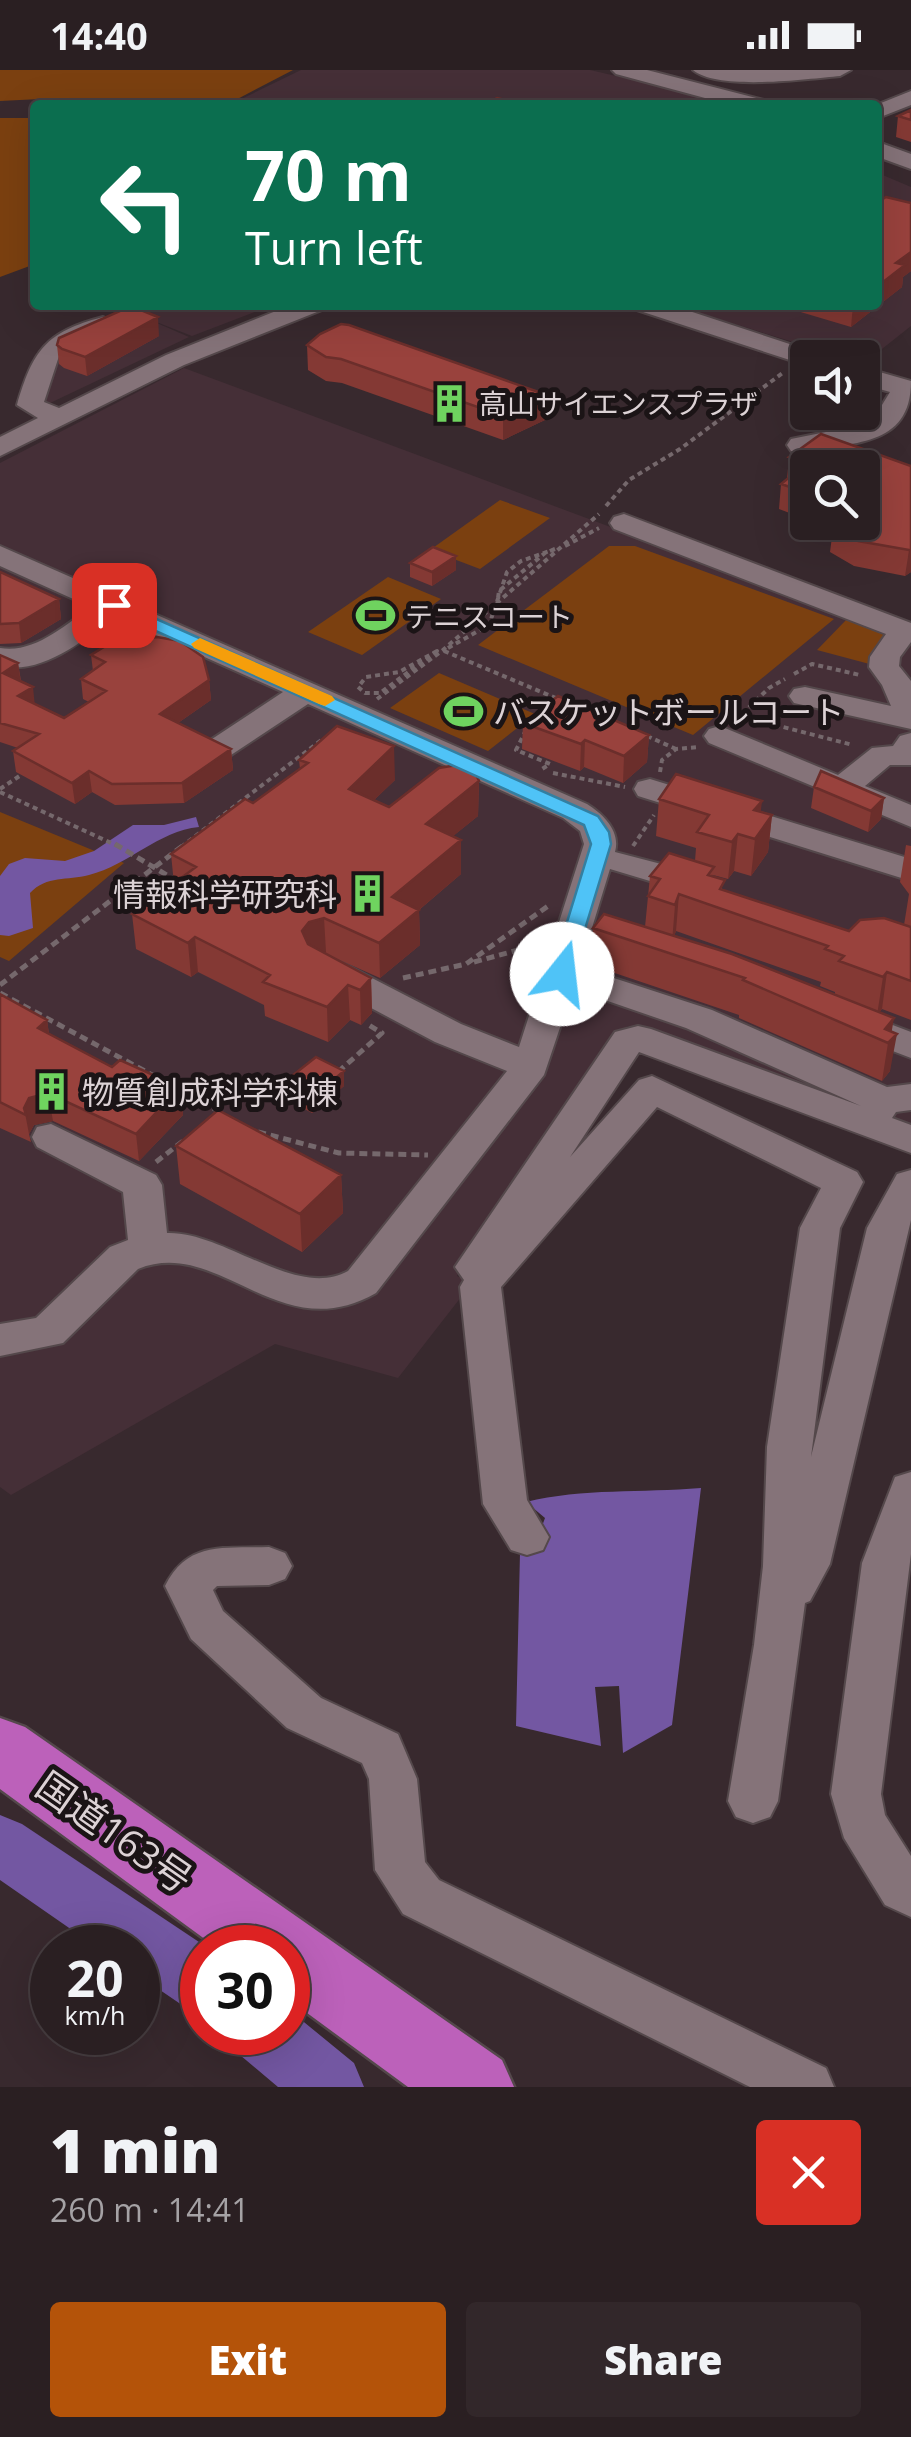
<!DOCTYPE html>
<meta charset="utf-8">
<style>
body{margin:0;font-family:"Open Sans","Noto Sans JP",sans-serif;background:#32272a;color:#f1f3f6;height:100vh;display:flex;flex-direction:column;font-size:38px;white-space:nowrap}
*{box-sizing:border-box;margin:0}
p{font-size:32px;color:#a5a2a5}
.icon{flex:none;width:55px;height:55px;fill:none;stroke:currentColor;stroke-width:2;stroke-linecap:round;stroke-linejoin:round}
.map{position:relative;height:2017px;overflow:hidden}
.drawer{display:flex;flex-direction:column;background:#2a1f22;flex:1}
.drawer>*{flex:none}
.hud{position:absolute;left:30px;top:30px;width:852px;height:210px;border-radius:10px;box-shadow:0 10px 40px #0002,0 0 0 2px #463d40;background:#0b6e4f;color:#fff;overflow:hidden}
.tools{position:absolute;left:790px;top:270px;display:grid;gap:20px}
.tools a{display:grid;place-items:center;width:90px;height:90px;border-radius:10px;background:#2a1f22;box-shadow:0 10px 40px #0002,0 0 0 2px #463d40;font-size:50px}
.speed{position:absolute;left:30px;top:1855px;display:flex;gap:20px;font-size:50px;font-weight:700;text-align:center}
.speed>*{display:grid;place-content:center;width:130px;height:130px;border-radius:50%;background:#2a1f22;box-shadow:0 10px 40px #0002,0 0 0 2px #463d40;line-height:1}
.speed small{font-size:25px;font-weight:400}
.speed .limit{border:15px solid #d22;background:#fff;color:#111}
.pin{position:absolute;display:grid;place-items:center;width:85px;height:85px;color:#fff;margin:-42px;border-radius:20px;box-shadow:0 5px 15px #0006}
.me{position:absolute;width:110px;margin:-55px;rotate:16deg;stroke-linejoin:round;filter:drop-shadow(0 0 8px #0008)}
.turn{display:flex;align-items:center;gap:35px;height:210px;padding:0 50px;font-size:45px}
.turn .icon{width:130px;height:130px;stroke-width:2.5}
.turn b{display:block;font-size:70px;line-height:85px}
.round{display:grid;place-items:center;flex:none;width:105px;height:105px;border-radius:10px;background:#32272a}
.summary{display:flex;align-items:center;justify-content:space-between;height:170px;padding:0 50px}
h1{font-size:60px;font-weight:800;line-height:75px}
.action{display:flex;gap:20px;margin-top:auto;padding:20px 50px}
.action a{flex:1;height:115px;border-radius:10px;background:#b45309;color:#fff;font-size:40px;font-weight:800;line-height:115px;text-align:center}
.action a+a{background:#32272a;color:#f1f3f6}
.status{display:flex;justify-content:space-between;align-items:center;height:70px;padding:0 50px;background:#2a1f22;direction:ltr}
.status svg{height:28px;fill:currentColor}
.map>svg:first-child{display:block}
</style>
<div class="status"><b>14:40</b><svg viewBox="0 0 49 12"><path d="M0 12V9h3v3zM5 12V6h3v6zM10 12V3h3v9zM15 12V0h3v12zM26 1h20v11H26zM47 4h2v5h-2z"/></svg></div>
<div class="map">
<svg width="911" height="2017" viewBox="0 0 911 2017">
<rect width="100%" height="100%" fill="#38292e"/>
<path fill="#452f37" d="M301,0H590L742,35H229Z
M878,103L911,117V256L863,294L862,288L842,287L673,235H878Z
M118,235H273L192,266L141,246L189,267L48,334L41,331L54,281L136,244Z
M184,298L911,569V1062L628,956L604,978L467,1185L457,1206L472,1213L398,1308L275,1274L11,1425L0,1417V393Z"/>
<path fill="#7b4010" d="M0,0H293L226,35H74L60,28L0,31Z
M0,48H35V194L0,207Z
M500,430L550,448L480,499L430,480Z
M609,476H635L834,549L693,665L478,575Z
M388,507L441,529L362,585L308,562Z
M848,548L880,561L885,567L877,596L817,580Z
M439,603L535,644L488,681L390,638Z
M0,742L124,793L9,891L0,887Z"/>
<path fill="#7357a2" d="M196,747L199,757C158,761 129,795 89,805C67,811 47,805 30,823L33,858L9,866L0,865V806L9,794L25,788L65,791L94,781L133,755H164Z
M701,1418L672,1655L623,1683L619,1616L595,1617L601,1676L516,1656L520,1483L538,1467L545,1448L526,1432C583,1418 642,1423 701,1418Z"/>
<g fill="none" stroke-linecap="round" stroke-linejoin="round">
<path fill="#7357a2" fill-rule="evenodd" d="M0,1745L22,1754L208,1878H202V1942L179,1933L138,1905V1878H98L0,1810Z
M288,1939L354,1993L364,2017H278L240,1985L231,1962H288Z"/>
<defs>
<path id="minor" d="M612,0H647L764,30L767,35H731L616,4Z
M693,0H851L840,6C807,9 718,21 693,0Z
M911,21V35L878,48L876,35Z
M878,72L911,84V99L878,87Z
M291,235H325L322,240L184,295L0,386V367L38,348L17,335C33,281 45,262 103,247L116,255L59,286L44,332L59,338L166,285Z
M634,235H671L817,283L821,288H808V296L799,293L637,240Z
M862,297L911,311C911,379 850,371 801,383L791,381L787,375L791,369L861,355L874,348L890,322L862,314Z
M624,444L911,553V572L900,587L899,596L911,611V659L794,633L789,626L794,619L805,617L891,636L882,615L869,597L870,587L886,564L614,459L610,453L614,447Z
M0,476L587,734C603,744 621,761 615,782L715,808L720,816L715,824L703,827L610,799L580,897L712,940L887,1017L911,1014V1040L896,1042L892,1048L911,1055V1083L639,982L570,1087L639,1010L652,1006L857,1102L863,1112L840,1158L811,1387L867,1158L897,1104L911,1100V1150L830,1494L810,1531L805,1533L778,1731L770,1747L753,1753L736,1747L728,1731L754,1575L763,1496L767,1377L800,1158L821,1118L657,1037L501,1217L527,1430L549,1467L543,1480L527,1485L511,1480L483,1434L460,1217L464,1210L455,1197L615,962L638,956L651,959L861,1036L686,958L573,919L544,1005L376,1223C279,1279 219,1166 138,1199L63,1273L0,1286V1254L36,1248L110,1177L128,1170L123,1122L37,1077L32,1067L37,1057L51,1054L156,1105L162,1115L167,1163C224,1161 296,1230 348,1201L507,1001L435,972L313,907L308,899L313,891L326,887L339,891L461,954L519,977L584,774L580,761L563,748L308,634L231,685H209L204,678L209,671L283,622L115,547C82,571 43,605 0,596V578C34,584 65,555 91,537L0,496Z
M720,656L838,705L872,678L893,676L900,666L911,663V695H890L865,716L911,735V757L709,673L704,666L709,659Z
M650,709L911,789V811L638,726L634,719L638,712Z
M848,938L911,962V988L835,959L830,950L835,941Z
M911,1402V1484L881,1724L885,1745L911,1786V1847L885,1835L844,1768L831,1724L862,1493L895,1407Z
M269,1477L285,1483L292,1496L285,1509L269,1515L217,1516L213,1520L223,1541L321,1628L398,1664L417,1709L425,1792L439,1810L826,1998L834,2017H750L403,1844L375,1800L369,1709L362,1693L287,1658L191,1569L165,1516C188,1470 225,1479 269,1477Z"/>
<path id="highway" d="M0,1648L25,1657L502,1990L514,2017H408L288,1929V1878H217L0,1719Z"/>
</defs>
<use href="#minor" stroke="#54484b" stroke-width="4"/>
<use href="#highway" stroke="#54484b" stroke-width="5"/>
<path stroke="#75686c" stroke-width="4" stroke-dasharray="5 4" stroke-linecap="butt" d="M606,436L629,410L680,379L784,302
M565,476L599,458
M498,528L499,521L545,483L557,478
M448,578L489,555L507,502L521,491L555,479
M437,581L380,623H365L358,617L366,607L399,602Z
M444,581L558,629
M794,604L812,594L860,605
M377,629L443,580L599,444
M740,646L853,675
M736,650L769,618L785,609
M526,660L516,680L550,694L542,699
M647,666L676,679
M660,702L662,690L676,679L699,677
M553,703L625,717
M0,719L27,701
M0,722L120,777
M633,776L654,745
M181,777L324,668"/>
<path stroke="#75686c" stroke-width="5" stroke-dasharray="8 5" stroke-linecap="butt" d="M115,774L175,810
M474,892L540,874
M403,908L466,894L551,834
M0,915L185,774
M0,923L156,1007
M338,1002L382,963L367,954
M179,1019L222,1043
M258,1062L339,1083L428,1085
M156,1092L183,1071"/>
<use href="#minor" fill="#857379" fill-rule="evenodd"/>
<use href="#highway" fill="#bc61ba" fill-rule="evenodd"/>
</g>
<path fill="#843934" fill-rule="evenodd" d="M911,40V72L896,67L898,46Z
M911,133V201L903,207L902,217L851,257L777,235H878Z
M159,266L87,306L64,298L59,294L57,275Z
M307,275L547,349L503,370L342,313L326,311L308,300Z
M789,387L911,396V502L905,506L854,496L830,482L833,459L815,452H862V398H808V450L779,439L781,414L787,410Z
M410,493L456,500L432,516L410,507Z
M0,502L59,529L61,549L21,573L0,574Z
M0,585L18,593L21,611L35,634L64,648L89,632L83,629L81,609L93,601L91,585L209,610L211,630L178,653L231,679L233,700L184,733L115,735L92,722L75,734L16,702L13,681L18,678L0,672Z
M523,653L649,665L647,692L623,713L584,697L580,701L522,679Z
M299,690L395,710L374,730L389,737L479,711L478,746L453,766L461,770V804L419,840L420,875L380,908L324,883L371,908L372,943L361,955L350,950L328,972L265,946L264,935L198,902L191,907L136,879L132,844L174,814L171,784L253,733L300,699Z
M814,717L884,728L881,749L868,762L811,738Z
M659,729L761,742L772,745L768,782L751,806L734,801L728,809L713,805V806L724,821L849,861L904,855L909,824L900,812L906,775L911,776V950L882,939L879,942L892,962L890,1001L882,1011L739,948V945L591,895L593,858L645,857L650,806L695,791L696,778L656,766ZM676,861L821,912L820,916L835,922V924L674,866Z
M0,924L47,950L49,964L112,997L180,1017L183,1045L139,1091L53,1051L34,1055L29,1064L31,1072L0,1058Z
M283,1013L344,1016L312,1043L284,1028Z
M176,1076L341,1105L343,1143L302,1182L180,1114Z"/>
<path fill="#6b2e2b" d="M911,182V201L903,207L902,217L851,257L853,235H878V216L896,193Z
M158,247L159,266L87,306L85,287Z
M547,325V349L503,370V346Z
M911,479V502L905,506L909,480Z
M456,486V500L432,516V502Z
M59,529L61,549L21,573L19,553Z
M18,593L21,614L3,603Z
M209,610L211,630L162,664L160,644Z
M33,617L35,637L18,626Z
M649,665L647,692L623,713L624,686Z
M585,670L584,697L580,701L581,674Z
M394,676L395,710L350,753L349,719Z
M231,679L233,700L184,733L182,713Z
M89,701L92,722L75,734L72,713Z
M479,711L478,746L426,788V754Z
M884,728L881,749L868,762L871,741Z
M762,731L758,765L772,745L768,782L751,806L755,769L754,740Z
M738,764L734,801L728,809L732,772Z
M461,770V804L393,862L392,827Z
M679,824L676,861L672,872L675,835Z
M419,840L420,875L380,908L379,873Z
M324,848L326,882L311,886L302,861L309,852Z
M195,867L198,902L191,907L188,873Z
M887,902L882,939L877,945L883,907Z
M371,908L372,943L361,955L360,920Z
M348,915L350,950L328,972L327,937Z
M894,948L890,971L897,964L890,1001L882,1011L888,973L885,959Z
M47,950L51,978L38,958Z
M344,1001V1016L312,1043L311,1029Z
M180,1017L183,1045L139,1091L136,1064Z
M48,1023L53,1051L34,1055L29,1064L24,1038L29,1028Z
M341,1105L343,1143L302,1182L300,1144Z"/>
<path fill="#99423d" stroke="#6b2e2b" stroke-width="2.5" d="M497,28L525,35H484Z
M911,40V50L898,46Z
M886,127L911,133V182L896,193L905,195L878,216V132Z
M131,236L158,247L85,287L62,279L57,275L59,268Z
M341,254L349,255L547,325L503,346L341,289L326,287L307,275L320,264Z
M821,364L911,396V479L909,480L858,471L833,457L838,452H862V398H808V423L781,414L807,393L789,387Z
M433,477L456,486L432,502L410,493Z
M0,502L59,529L19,553L0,554Z
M120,567L129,571L157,567L180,571L203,587L209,610L160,644L231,679L182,713L112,714L89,701L72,713L13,681L39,664L0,653V585L18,593L3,603L33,617L18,626L64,648L106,621L81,609L105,592L91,585Z
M558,626L649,665L624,686L585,670L581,674L523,653Z
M337,656L394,676L349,719L389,737L439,698L457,695L474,700L479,711L426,754L461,770L392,827L419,840L379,873L324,848L309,852L302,861L308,874L371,908L360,920L348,915L327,937L263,912L270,905L195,867L188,873L132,844L196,797L171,784L245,729L253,733L308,693L299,690Z
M821,701L884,728L871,741L814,717Z
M676,704L762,731L754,740L772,745L755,769L738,764L732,772L697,762L709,745L659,729Z
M669,783L714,797L708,805L725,810L720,819L849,861L860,850L884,848L911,857V911L887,902L883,907L839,891L844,886L825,879L828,876L679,824L675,835L648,826L660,809L650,806Z
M604,844L732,884L894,948L885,959L897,964L888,973L743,910L745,908L593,858Z
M0,924L47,950L38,958L112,997L120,990L180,1017L136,1064L48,1023L29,1028L24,1038L26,1045L0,1032Z
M316,987L344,1001L311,1029L283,1013Z
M218,1040L341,1105L300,1144L176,1076Z"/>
<path fill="#4fc3f7" stroke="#337fa1" stroke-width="2.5" d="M114,530L598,746L609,762L611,774L570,908H554L551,904L591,774L584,755L107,539V531Z"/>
<path fill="#f59e0b" d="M200,568L332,626L335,630L325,636L319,634L194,578L191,574Z"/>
<defs>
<symbol id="building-bare" viewBox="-9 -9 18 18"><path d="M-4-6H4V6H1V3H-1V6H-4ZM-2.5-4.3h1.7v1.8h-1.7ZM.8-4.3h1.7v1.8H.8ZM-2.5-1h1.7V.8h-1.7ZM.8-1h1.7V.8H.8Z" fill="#6fd35f" stroke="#1b1416" stroke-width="2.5" paint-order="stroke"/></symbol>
<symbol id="stadium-bare" viewBox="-9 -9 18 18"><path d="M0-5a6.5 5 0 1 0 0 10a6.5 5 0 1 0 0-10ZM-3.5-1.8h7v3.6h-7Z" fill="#6fd35f" stroke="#1b1416" stroke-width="2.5" paint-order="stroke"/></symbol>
</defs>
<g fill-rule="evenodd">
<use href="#building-bare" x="422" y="306" width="55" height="55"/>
<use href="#stadium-bare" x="348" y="518" width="55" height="55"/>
<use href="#stadium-bare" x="436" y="614" width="55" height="55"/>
<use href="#building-bare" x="340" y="796" width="55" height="55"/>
<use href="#building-bare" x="24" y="994" width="55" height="55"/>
</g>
<g text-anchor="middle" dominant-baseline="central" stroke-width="10" stroke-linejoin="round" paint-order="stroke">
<g font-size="28" fill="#dcd2d5" stroke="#1b1416" text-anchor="start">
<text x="479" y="333">高山サイエンスプラザ</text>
<text x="405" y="546">テニスコート</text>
</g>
<g font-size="32" fill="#dcd2d5" stroke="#1b1416" text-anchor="start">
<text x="493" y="641">バスケットボールコート</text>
<text x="337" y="823" text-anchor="end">情報科学研究科</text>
<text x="82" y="1021">物質創成科学科棟</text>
</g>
<g font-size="38" fill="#dcd2d5" stroke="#1b1416">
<text transform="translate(115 1761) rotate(35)">国道163号</text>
</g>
</g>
</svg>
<div class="tools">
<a><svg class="icon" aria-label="sound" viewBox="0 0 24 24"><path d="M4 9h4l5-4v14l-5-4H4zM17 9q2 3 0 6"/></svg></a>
<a><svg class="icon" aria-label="search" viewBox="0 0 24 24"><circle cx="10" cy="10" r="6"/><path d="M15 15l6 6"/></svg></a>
</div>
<div class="speed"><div>20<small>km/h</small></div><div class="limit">30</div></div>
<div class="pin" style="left:114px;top:535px;background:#d93025"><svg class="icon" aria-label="arrive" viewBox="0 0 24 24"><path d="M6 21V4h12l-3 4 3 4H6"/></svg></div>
<svg class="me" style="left:562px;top:904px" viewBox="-20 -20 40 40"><circle r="19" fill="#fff"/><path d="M0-13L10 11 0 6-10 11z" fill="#4fc3f7"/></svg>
<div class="hud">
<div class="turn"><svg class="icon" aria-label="left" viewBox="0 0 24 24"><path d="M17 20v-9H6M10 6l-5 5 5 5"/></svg><div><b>70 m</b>Turn left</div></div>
</div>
</div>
<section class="drawer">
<div class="summary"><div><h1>1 min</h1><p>260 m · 14:41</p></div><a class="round" style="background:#d93025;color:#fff"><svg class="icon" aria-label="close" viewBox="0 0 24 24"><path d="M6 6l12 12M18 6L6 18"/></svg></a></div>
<div class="action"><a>Exit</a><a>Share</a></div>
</section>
